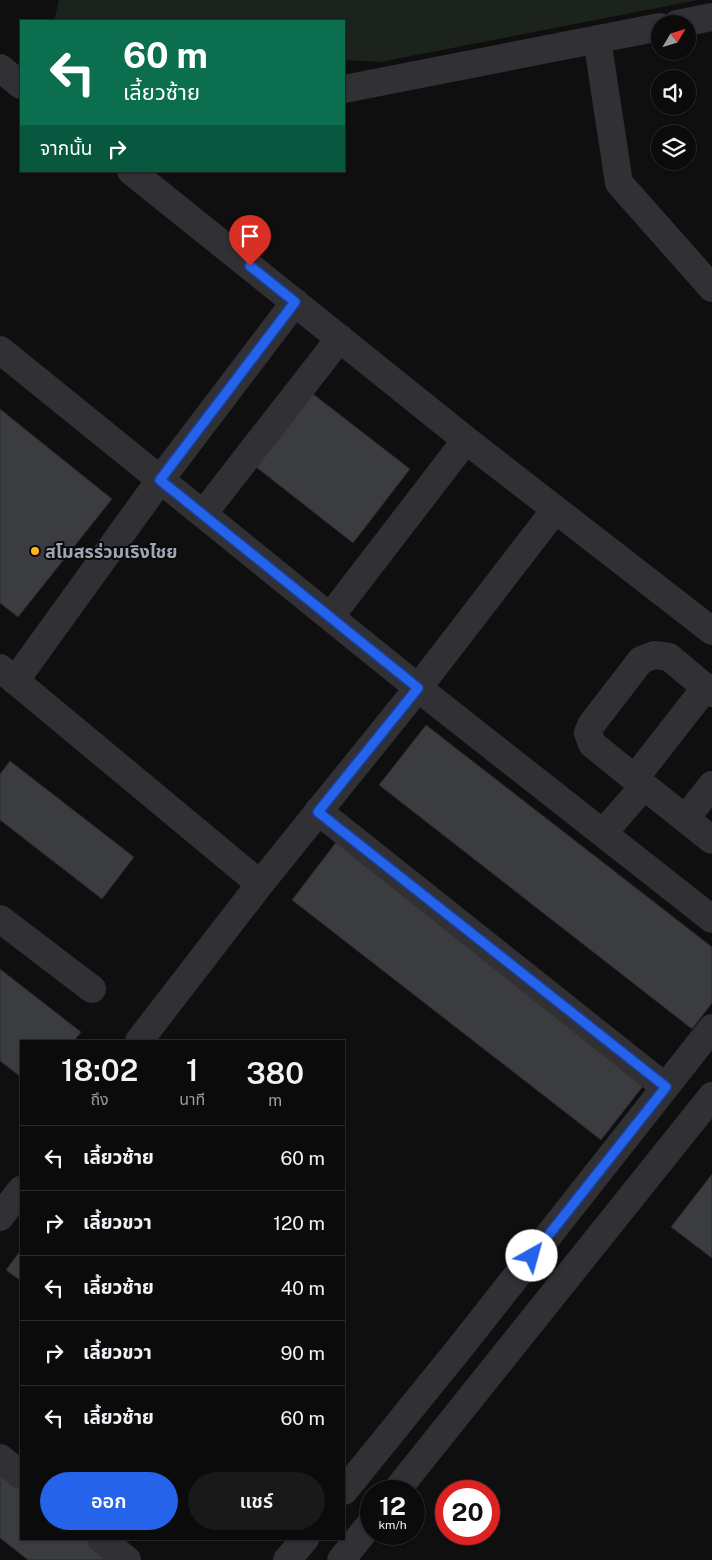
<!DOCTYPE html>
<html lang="th">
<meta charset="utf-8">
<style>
body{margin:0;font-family:"Public Sans","Noto Sans Thai",sans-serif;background:#19191a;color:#f1f3f6;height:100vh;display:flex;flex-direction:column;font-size:19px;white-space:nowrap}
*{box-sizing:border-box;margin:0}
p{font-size:16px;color:#9a9b9d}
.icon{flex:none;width:28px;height:28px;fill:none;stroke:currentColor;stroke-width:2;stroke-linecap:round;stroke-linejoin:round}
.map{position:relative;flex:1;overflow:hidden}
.details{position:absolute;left:20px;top:1040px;width:325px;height:500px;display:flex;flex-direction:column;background:#0b0b0c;border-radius:0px;box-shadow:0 1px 4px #0004,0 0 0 1px #2b2b2d}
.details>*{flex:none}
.hud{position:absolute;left:20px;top:20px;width:325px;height:152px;border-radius:0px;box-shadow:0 1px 4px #0004,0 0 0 1px #2b2b2d;background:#0b6e4f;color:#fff;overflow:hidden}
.needle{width:32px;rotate:52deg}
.controls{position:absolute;left:651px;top:15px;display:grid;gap:10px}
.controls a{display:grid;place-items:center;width:45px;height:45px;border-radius:50%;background:#0b0b0c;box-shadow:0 1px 4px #0004,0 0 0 1px #2b2b2d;font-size:25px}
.speed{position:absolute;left:360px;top:1480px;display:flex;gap:10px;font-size:25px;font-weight:700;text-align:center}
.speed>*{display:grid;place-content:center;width:65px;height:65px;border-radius:50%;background:#0b0b0c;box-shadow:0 1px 4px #0004,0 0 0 1px #2b2b2d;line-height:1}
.speed small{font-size:12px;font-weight:400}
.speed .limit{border:8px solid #d22;background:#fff;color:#111}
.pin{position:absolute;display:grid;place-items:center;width:42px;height:42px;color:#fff;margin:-51px -21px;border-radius:50% 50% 50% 0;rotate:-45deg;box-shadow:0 0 5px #0007}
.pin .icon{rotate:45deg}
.me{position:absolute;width:55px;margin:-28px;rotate:38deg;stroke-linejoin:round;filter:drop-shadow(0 0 4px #0008)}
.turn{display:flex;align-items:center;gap:18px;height:105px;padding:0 20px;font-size:22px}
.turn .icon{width:65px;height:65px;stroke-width:2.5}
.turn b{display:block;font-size:35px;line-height:42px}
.then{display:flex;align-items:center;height:48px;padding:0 20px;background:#0003;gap:10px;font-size:19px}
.eta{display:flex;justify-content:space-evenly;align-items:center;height:85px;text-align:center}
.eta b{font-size:30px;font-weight:600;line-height:35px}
.cta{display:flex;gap:10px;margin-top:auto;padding:10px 20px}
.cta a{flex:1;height:58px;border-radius:30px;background:#2563eb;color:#fff;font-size:20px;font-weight:600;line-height:58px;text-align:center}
.cta a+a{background:#19191a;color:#f1f3f6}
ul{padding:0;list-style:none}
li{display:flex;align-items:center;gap:15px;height:65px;padding:0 20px;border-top:1px solid #2b2b2d}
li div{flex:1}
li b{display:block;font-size:19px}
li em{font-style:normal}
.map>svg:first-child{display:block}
</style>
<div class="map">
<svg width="712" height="1560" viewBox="0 0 712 1560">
<rect width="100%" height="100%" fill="#0f0f10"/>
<path fill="#1b231c" d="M59,0H698L380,62L344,60V21H54Z"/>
<path fill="#3b3c40" stroke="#29292c" d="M313,394L410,469L353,543L256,467Z
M0,409L112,499L18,617L0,603Z
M426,725L712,947V1003L692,1029L379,785Z
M10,761L134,857L102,899L0,820V774Z
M337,841L647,1081L601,1140L292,900Z
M0,969L81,1032L74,1041H21V1077L0,1061Z
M712,1174V1258L671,1227Z
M21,1250V1281L6,1270Z
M0,1473L21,1490V1539H85L112,1560H28L0,1538Z"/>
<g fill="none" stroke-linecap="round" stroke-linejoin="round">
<path stroke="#303035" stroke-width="28" d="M677,24L712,17
M597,39L619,183L712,288
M0,68L21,85
M344,89L660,27
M131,171L466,440L712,631
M0,350L418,688L712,919
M203,514L340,338
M330,617L466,440
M0,668L260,884
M15,681L160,480L295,302
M635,778L706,687
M644,786L712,840
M318,811L665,1087
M686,818L712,785
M603,833L644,786L592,744L588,733L591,725L641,660L654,655L669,657L712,693
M0,919L92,989
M139,1041L260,884L418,688L555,510
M0,1217L21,1190
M0,1458L21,1475
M344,1491L459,1349L712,1028
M396,1491L712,1096
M101,1539L127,1560
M287,1560L305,1539
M341,1560L371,1523"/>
</g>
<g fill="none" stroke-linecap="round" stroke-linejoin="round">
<defs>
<path id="route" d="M250,266L295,302L160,480L418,688L318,812L666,1087L532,1256"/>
</defs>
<use href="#route" stroke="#184099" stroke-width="12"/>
<use href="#route" stroke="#2563eb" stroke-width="9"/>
</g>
<circle fill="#feb519" stroke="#0a0a0b" stroke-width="2" cx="35" cy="551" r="5"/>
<g text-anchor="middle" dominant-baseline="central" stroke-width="4" stroke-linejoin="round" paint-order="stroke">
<g font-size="18" font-weight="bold" fill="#9fa4b2" stroke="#0a0a0b" text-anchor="start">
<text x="45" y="551">สโมสรร่วมเริงไชย</text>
</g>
</g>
</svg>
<div class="controls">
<a><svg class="needle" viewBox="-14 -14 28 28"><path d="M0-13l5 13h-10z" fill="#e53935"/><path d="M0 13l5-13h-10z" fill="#9a9b9d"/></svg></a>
<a><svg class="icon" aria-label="sound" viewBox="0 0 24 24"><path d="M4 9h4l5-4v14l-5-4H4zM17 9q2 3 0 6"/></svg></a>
<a><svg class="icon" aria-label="layers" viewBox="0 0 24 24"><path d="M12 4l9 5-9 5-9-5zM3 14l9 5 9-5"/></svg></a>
</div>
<div class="speed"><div>12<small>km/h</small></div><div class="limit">20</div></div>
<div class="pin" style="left:250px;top:266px;background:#d93025"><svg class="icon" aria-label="arrive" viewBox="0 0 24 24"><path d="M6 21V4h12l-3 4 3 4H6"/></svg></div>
<svg class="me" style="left:532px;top:1256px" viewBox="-20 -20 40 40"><circle r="19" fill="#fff"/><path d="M0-13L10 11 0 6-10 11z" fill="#2563eb"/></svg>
<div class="hud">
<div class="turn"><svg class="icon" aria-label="left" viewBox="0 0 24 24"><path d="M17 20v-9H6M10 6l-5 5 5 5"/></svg><div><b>60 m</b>เลี้ยวซ้าย</div></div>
<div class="then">จากนั้น<svg class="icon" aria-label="right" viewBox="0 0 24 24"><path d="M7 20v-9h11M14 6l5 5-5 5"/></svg></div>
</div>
<section class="details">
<div class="eta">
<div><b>18:02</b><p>ถึง</p></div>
<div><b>1</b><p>นาที</p></div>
<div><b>380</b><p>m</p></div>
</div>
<ul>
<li><svg class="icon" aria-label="left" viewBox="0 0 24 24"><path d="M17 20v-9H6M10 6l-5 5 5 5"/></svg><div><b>เลี้ยวซ้าย</b></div><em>60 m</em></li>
<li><svg class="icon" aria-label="right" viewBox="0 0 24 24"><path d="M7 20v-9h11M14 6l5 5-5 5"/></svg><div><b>เลี้ยวขวา</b></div><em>120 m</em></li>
<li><svg class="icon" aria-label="left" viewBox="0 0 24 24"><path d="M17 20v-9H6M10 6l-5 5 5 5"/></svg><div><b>เลี้ยวซ้าย</b></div><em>40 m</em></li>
<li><svg class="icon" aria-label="right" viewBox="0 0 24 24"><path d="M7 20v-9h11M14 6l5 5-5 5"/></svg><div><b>เลี้ยวขวา</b></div><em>90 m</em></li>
<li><svg class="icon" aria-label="left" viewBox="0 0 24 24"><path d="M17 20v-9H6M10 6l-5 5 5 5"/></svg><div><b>เลี้ยวซ้าย</b></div><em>60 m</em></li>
</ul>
<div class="cta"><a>ออก</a><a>แชร์</a></div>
</section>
</div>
